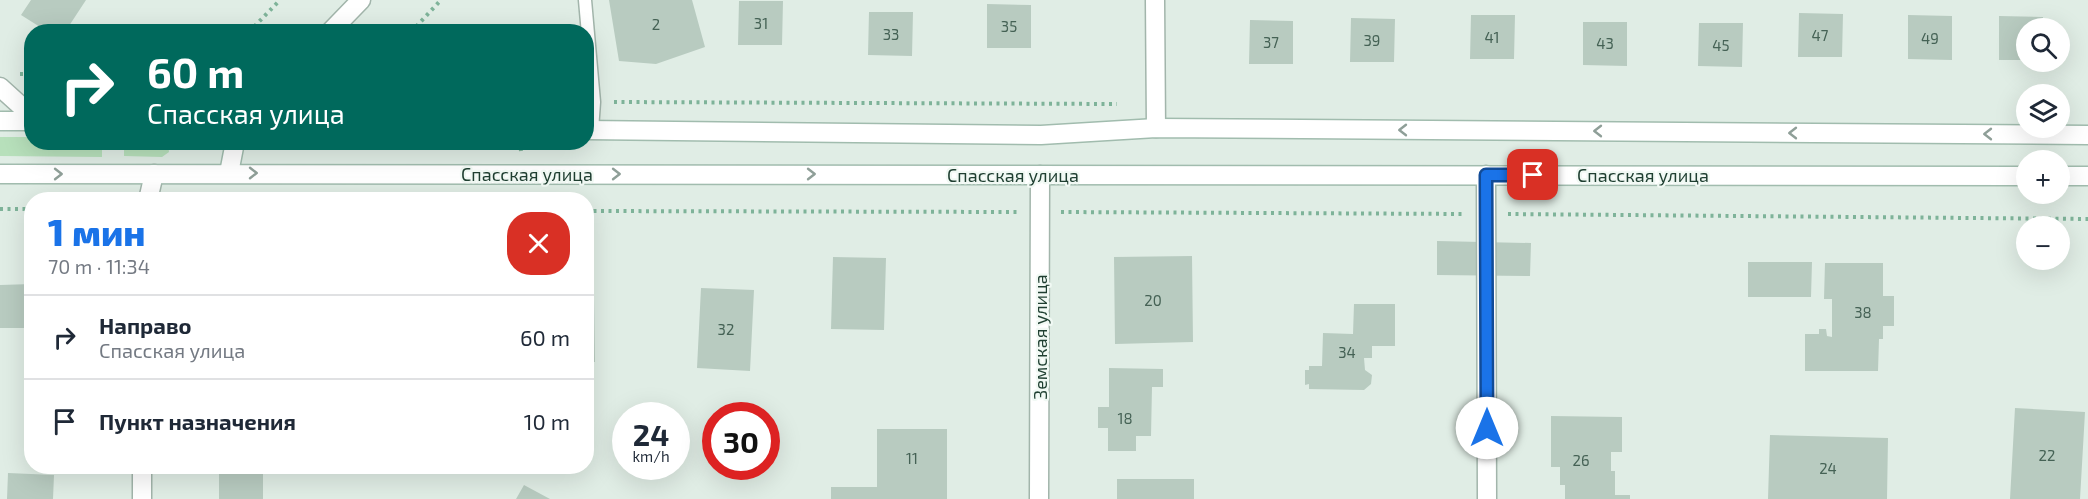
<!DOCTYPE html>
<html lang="ru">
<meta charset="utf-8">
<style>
body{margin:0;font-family:"Exo 2",sans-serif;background:#f6f6f7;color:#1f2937;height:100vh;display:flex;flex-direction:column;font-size:22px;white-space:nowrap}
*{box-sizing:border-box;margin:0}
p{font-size:20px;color:#747a83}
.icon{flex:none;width:33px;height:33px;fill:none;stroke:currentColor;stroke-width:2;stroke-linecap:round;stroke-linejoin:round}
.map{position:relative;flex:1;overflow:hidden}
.panel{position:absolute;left:24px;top:192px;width:570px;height:282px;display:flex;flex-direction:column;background:#fff;border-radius:24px;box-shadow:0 6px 24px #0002}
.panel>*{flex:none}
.hud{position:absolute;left:24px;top:24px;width:570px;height:126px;border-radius:24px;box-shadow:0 6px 24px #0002;background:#00695c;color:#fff;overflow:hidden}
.controls{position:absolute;left:2016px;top:18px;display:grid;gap:12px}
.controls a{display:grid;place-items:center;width:54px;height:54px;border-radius:50%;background:#fff;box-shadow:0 6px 24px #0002;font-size:30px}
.speed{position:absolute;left:612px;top:402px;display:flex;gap:12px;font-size:30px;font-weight:700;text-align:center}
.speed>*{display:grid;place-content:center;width:78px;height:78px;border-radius:50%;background:#fff;box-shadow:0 6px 24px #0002;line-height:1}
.speed small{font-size:15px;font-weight:400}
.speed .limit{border:9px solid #d22;background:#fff;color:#111}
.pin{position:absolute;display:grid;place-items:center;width:51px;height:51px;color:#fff;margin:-26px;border-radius:12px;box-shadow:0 3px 9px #0006}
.me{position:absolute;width:66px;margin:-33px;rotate:0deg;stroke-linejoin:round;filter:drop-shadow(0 0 4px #0008)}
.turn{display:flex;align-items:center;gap:21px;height:126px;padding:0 24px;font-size:27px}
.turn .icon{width:78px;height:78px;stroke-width:2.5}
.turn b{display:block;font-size:42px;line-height:51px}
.round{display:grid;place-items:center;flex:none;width:63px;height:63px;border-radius:24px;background:#f6f6f7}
.head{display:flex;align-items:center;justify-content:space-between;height:102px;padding:0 24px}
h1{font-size:36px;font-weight:800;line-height:45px;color:#1a73e8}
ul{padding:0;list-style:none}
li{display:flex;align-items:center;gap:18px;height:84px;padding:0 24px;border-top:2px solid #e0e1e3}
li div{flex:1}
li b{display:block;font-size:22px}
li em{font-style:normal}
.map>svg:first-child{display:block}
</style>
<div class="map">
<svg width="2088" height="499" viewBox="0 0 2088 499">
<rect width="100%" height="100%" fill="#e0ede5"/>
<path fill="#b7e0bb" d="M0,137H31L32,142L102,143V157L0,156Z
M168,142L169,152L162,157L124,156V143Z"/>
<path fill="#b8cbc0" d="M31,0H86L65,32H48L21,15Z
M609,0H692L705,47L656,64L619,61Z
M739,1H783L782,45H738Z
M987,4L1031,5V48H987Z
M869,12H913L912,56L868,55Z
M1799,13L1843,14L1842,57H1798Z
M1471,15H1515L1514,59H1470Z
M1908,15L1952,16V60L1908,59Z
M1999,16L2043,17V28H2026V60H1999Z
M1351,18L1395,19L1394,62H1350Z
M1250,20L1293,21V64H1249Z
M1583,22H1627V66L1583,65Z
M1699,23H1743L1742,67L1698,66Z
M1437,241L1531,243L1530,276L1437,275Z
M1192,256L1193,342L1115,344L1114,257Z
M833,257L886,258L884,330L831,329Z
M1748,262H1812L1811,297H1748Z
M1825,263H1883V296H1894V326H1883V339H1879L1878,371H1805V334H1819V329H1826L1827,336L1832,337V299H1824Z
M32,284V328H0V285Z
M701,288L754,290L750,371L697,368Z
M586,299H594L595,362H586Z
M1354,304H1395V346H1372V358H1364L1365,370L1372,375L1371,384L1364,390L1309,389V384L1305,385V370H1309V366H1322L1323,333L1353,334Z
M1109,368L1163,369V387H1152L1151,436H1136V451H1108V428H1098V407H1109Z
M2015,408L2085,412L2080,499H2010Z
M1551,416L1622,417V452H1611V471H1615V495H1630V499H1565V485H1560V467H1551Z
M877,429H947V499H831V487H877Z
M1770,435L1888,438L1887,499H1768Z
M219,466H263V499H219Z
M8,473L54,475L53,499H7Z
M1117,479H1194V499H1117Z
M524,485L550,499H516Z"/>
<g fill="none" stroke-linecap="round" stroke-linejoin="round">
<defs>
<path id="lane" d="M585,0L594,102L592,130"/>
<path id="street" d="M1155,0L1156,128
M330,32L361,0
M0,87L32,116
M1486,175L1487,499
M148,200L154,174
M142,499V466
M1039,499L1040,175"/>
<path id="secondary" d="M0,121H32
M586,130L1041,135L1156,128L2088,135
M229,173L235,142
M0,174L2026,176
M2060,176H2088"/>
</defs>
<use href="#lane" stroke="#a2b5ab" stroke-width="15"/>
<use href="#street" stroke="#a2b5ab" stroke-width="21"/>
<use href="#secondary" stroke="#a1bcae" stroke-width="21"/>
<path stroke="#7eb399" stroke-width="4" stroke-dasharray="3 4.5" stroke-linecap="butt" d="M249,32L280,0
M411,32L441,0
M20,74H32
M614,102L1117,104
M520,142L521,151
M0,209H32
M586,211L1018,212
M1061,212L1465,214
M1508,214L2088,219"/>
<use href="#lane" stroke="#fff" stroke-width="12"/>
<use href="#street" stroke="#fff" stroke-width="18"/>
<use href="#secondary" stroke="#fff" stroke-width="18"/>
</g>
<defs><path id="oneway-chevron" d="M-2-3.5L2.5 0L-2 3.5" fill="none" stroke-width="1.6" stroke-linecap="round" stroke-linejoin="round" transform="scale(1.5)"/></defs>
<g stroke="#8f9f98">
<use href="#oneway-chevron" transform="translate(1403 130) rotate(-180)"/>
<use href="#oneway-chevron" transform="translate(1598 131) rotate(-180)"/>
<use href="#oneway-chevron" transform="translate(1793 133) rotate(-180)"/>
<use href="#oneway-chevron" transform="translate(1988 134) rotate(-180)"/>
<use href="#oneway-chevron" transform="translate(253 173)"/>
<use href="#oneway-chevron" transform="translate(58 174)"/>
<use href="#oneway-chevron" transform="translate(616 174)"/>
<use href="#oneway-chevron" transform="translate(811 174)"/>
</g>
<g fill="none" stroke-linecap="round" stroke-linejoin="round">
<defs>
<path id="route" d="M1487,428L1486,175H1533"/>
</defs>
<use href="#route" stroke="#114b97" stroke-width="15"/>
<use href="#route" stroke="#1a73e8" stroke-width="10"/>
</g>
<g text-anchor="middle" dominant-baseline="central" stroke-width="4.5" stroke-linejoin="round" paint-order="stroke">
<g font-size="15" fill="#456255">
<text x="761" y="23">31</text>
<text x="656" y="24">2</text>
<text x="1009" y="26">35</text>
<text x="891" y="34">33</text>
<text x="1820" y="35">47</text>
<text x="1492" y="37">41</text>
<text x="1930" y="38">49</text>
<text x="1372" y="40">39</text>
<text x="1271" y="42">37</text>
<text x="1605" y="43">43</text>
<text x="1721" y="45">45</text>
<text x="1153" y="300">20</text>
<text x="1863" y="312">38</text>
<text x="726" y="329">32</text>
<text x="1347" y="352">34</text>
<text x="1125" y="418">18</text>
<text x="2047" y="455">22</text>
<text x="912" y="458">11</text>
<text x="1581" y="460">26</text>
<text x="1828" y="468">24</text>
</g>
<g font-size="18" fill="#1f3f31" stroke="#f1f9f4">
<text x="527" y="174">Спасская улица</text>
<text x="1013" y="175">Спасская улица</text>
<text x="1643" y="175">Спасская улица</text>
<text transform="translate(1040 337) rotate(-90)">Земская улица</text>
</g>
</g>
</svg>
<div class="controls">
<a><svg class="icon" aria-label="search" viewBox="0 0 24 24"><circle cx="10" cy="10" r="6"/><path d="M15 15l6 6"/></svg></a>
<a><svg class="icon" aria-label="layers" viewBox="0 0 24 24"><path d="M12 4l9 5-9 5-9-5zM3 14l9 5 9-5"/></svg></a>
<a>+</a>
<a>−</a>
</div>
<div class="speed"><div>24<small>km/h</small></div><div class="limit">30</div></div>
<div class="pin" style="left:1533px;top:175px;background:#d93025"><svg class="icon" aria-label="arrive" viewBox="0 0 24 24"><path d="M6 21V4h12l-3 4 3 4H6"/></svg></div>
<svg class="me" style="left:1487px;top:428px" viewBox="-20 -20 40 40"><circle r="19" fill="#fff"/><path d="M0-13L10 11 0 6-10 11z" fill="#1a73e8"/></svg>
<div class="hud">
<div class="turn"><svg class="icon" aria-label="right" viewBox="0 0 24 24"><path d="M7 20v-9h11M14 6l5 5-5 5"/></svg><div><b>60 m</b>Спасская улица</div></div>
</div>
<section class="panel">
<div class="head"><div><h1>1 мин</h1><p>70 m · 11:34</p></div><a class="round" style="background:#d93025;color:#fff"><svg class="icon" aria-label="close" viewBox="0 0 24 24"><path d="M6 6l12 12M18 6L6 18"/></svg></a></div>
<ul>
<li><svg class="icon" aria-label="right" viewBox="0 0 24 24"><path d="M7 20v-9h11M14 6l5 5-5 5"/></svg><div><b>Направо</b><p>Спасская улица</p></div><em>60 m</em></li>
<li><svg class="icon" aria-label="arrive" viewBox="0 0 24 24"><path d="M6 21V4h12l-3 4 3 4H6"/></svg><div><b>Пункт назначения</b></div><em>10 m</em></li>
</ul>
</section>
</div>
